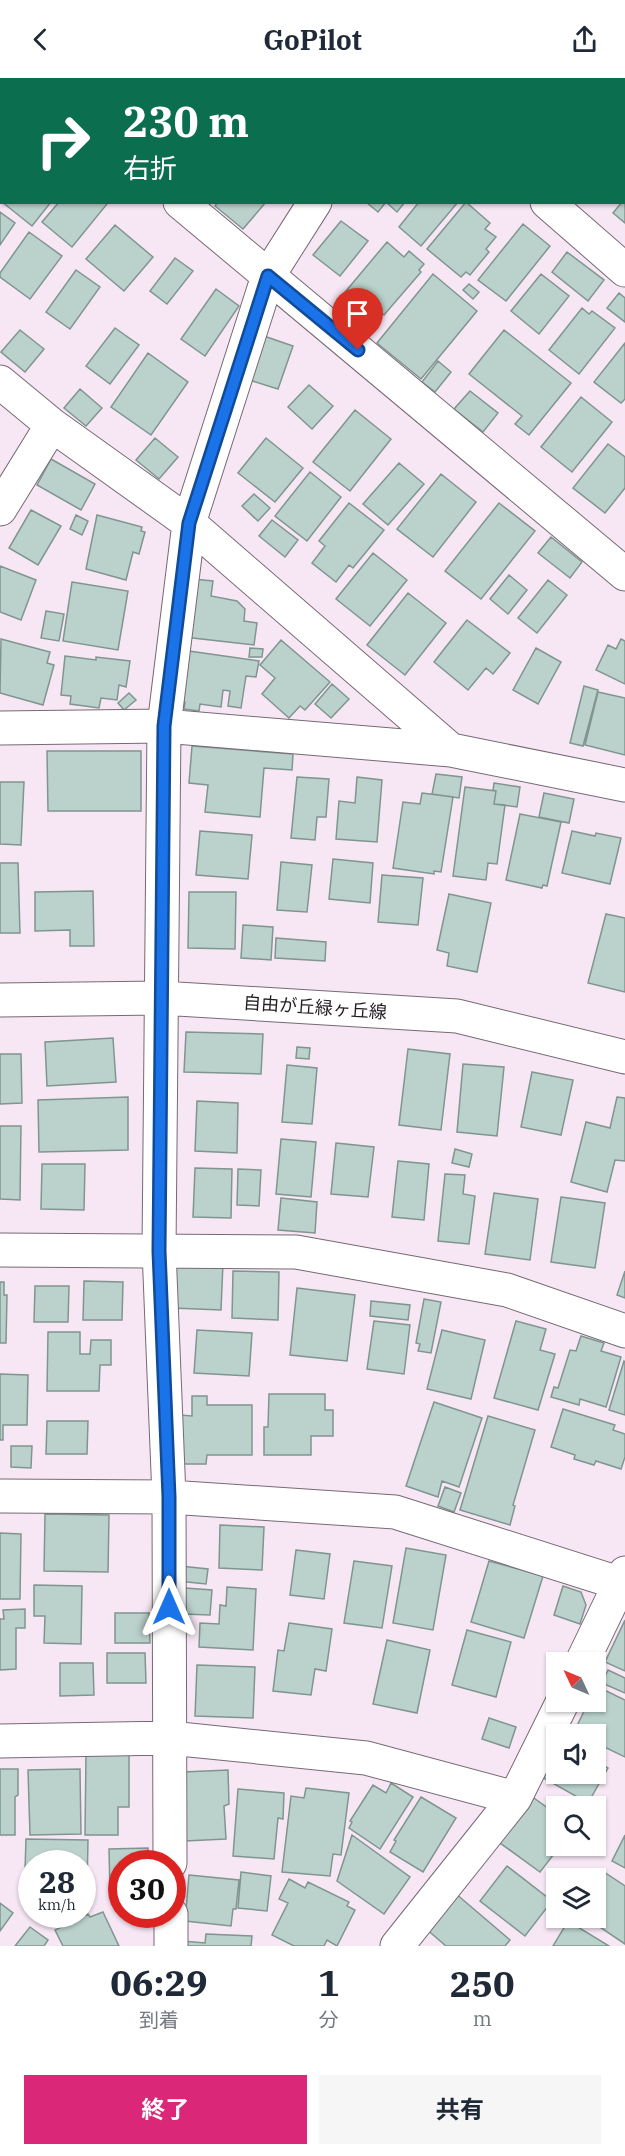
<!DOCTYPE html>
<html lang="ja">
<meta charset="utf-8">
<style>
body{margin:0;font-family:"IBM Plex Serif","Noto Sans JP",serif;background:#f6f6f7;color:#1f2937;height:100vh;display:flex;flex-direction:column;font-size:22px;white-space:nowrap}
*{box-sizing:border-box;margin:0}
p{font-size:20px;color:#747a83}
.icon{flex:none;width:33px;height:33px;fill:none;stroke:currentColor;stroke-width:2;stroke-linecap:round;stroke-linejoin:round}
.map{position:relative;height:1868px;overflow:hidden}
.details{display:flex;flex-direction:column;background:#fff;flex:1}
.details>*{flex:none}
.guide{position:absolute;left:0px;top:0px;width:626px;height:126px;box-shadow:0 2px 4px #0004;background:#0b6e4f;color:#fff;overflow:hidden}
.needle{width:39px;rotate:314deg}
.fabs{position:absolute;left:546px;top:1574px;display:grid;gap:12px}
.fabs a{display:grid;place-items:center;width:60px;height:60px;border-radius:0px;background:#fff;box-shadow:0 2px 4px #0004;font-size:30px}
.speed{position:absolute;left:18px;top:1772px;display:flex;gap:12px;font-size:30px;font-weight:700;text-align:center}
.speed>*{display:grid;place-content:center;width:78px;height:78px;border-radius:50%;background:#fff;box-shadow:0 2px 4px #0004;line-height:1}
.speed small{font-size:15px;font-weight:400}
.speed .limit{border:9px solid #d22;background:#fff;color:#111}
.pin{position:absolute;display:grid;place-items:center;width:51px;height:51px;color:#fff;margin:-62px -26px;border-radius:50% 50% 50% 0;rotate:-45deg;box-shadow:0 0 6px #0007}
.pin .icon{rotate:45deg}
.me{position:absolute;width:66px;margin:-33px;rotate:0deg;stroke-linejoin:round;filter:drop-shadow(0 0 4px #0008)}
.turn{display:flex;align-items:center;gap:21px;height:126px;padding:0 24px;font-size:27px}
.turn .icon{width:78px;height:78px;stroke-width:2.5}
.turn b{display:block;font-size:42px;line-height:51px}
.eta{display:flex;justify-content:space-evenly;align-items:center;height:102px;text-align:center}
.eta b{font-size:36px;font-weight:700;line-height:42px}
.button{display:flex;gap:12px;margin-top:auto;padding:12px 24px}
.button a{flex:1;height:69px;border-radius:0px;background:#db2777;color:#fff;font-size:24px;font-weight:700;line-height:69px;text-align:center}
.button a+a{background:#f6f6f7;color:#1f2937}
header{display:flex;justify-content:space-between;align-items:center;height:78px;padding:0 24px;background:#fff;font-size:27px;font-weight:700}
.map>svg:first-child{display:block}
</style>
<header><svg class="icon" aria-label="back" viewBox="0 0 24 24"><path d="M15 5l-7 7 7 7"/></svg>GoPilot<svg class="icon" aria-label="share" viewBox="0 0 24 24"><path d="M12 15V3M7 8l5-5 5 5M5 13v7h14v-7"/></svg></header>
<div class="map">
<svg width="625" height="1868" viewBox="0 0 625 1868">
<rect width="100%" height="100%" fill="#f7e7f5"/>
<path fill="#bad1cc" stroke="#809590" stroke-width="1.5" d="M156,0L158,2L70,1L71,0Z
M625,120V145L613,135L622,124H624Z
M2,124H51L32,148Z
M59,124H106L107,126L72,169L42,144Z
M218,124H266L243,151L215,128Z
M366,124H386L378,134Z
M386,124H405L397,134Z
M419,124H458L421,168L399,149Z
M466,124L490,145L485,151L496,159L486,171L489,174L470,197L466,194L461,199L427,171Z
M0,134L15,145L0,167Z
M341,143L368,163L340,198L313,177Z
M523,146L550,168L506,223L478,202Z
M115,147L153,179L124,213L86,181Z
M29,154L62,178L30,221L0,199V195Z
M387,164L404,179L409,173L424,186L419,192L421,194L384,237L369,225L360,235L341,219Z
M567,174L604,202L588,223L552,194Z
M175,180L193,193L167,226L150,213Z
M76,192L100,209L70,251L46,234Z
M433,196L477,233L421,301L377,265Z
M541,196L569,218L539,256L511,233Z
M469,206L479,214L473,221L463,212Z
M216,211L239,228L205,278L181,261Z
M619,215L625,220V244L607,230Z
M582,230L589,236L592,233L615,250L579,296L549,272Z
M115,250L139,267L110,306L86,288Z
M20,252L44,271L25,294L1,274Z
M504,252L571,305L529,357L515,346L522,338L469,296Z
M261,257L293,268L278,311L246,301Z
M625,265V321L621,325L594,304Z
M148,275L188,304L151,357L111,329Z
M438,283L451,294L435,314L422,304Z
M309,307L333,328L312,351L288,329Z
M80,311L102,330L86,348L64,330Z
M470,313L498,335L483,354L454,331Z
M581,319L612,344L572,394L541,369Z
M355,332L391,361L350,413L313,384Z
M155,360L178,379L159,401L136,382Z
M266,360L303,390L275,424L238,395Z
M608,366L625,379V410L605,435L573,410Z
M51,381L95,406L81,432L37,407Z
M399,385L424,406L388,447L363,426Z
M310,394L341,419L307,463L275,438Z
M441,396L476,424L433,479L397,451Z
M254,416L270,430L258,443L242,428Z
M349,425L384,452L353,490L349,487L336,504L312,485L325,468L319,463Z
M499,425L535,453L481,521L445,493Z
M31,432L61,448L38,487L9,470Z
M76,437L88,443L82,457L70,451Z
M97,437L142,449L141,453L145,454L139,476L133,474L126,502L86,491Z
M272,442L298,462L285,479L259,458Z
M551,459L582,484L570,500L538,475Z
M373,475L407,502L370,548L336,521Z
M0,488L36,502L21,542L0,534Z
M509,497L527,512L508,536L490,521Z
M193,501L213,503L211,518L237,523L245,531L244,543L257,545L254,567L184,559Z
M548,502L567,517L537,555L518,540Z
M72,504L128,513L118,572L63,563Z
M408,515L446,545L405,597L367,567Z
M46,533L64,536L59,563L41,560Z
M467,542L510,575L493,596L486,590L468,612L434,584Z
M1,561L50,574L47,585L54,587L43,627L0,615Z
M621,561L625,563V606L596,592L608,567L616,571Z
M281,562L330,604L305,632L300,628L289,640L262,616L275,600L260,587Z
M250,570L263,571L262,579H249Z
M536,570L561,584L538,626L513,612Z
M182,572L259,583L256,599L246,598L241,630L228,628L230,613L223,612L221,629L200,626L199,633L184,631L185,624L179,623Z
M65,578L96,582V579L130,583L126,609L119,607L117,622L101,620L99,630L70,626L71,618L61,617Z
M332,606L349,621L331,640L315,626Z
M584,608L598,612L583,668L570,665Z
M598,614L625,620V677L585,667Z
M129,615L136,622L124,632L118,625Z
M192,668L293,676L292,692L264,690L260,739L205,734L208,707L189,705Z
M47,673H141V733H48Z
M436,696L462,699L459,720L432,716Z
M297,699L329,701L326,739H317L315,762L291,760Z
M357,699L382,702L377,764L336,761L339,723L355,725Z
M0,704H24L21,767L0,766Z
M494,705L520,709L517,729L494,726L496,713H493Z
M465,709L496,713L494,726L505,727L497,786L488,785L486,802L453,798Z
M422,715L453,719L441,794L434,793V796L393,790L403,724L420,726Z
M544,715L574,721L569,745L539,739Z
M520,736L561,744L547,808L543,807L542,810L506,802Z
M200,753L252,757L248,801L196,797Z
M572,753L595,758L596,755L621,760L610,806L562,795Z
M333,781L373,785L370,825L329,821Z
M281,784L312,787L307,834L277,832Z
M0,785H18L20,855H0Z
M382,797L423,800L418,847L378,844Z
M93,813L94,868H70V852L35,853V814Z
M189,814H236L235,871L188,870Z
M449,816L491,825L477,894L447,888L449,875L437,872Z
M606,836L625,840V914L588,905Z
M243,847L273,849L271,882L241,880Z
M276,860L326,864L325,883L275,880Z
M186,954L263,956L261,996L184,994Z
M113,960L116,1004L47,1008L45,964Z
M297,969L310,970L309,981L296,980Z
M408,971L450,976L441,1052L399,1047Z
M0,976H21L22,1025L0,1026Z
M463,986L504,989L497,1058L457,1054Z
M287,987L317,990L312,1046L282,1044Z
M532,994L573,1002L561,1057L521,1049Z
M128,1019V1072L39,1074L38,1022Z
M617,1019L625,1020V1083L615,1082L607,1114L571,1104L586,1044L610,1050Z
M197,1023L238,1025L237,1075L195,1073Z
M0,1048H21L20,1122L0,1121Z
M281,1061L316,1064L311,1119L276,1116Z
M336,1065L374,1069L368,1119L331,1116Z
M455,1071L472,1076L469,1089L452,1085Z
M398,1083L429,1086L424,1142L392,1139Z
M42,1086H85L84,1132L41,1131Z
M195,1090L232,1091L231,1140L193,1139Z
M238,1091L261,1092L259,1128L237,1127Z
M445,1096L465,1097L463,1116L475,1118L469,1166L438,1163Z
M494,1115L538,1121L530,1182L485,1176Z
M561,1119L605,1125L595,1190L551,1184Z
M281,1120L317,1124L315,1155L278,1152Z
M173,1184L223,1185L221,1232L172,1230Z
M233,1193L279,1194L278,1242L232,1240Z
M625,1193V1220L617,1217Z
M84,1203L123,1204L122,1242H83Z
M0,1204H4V1217H7L6,1265H0Z
M35,1208H69L68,1244H34Z
M297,1210L355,1217L347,1283L290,1277Z
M424,1221L441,1224L431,1275L418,1273L420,1266L416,1265Z
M371,1223L410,1227L408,1242L370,1238Z
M374,1243L410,1247L404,1296L367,1291Z
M516,1243L546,1251L540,1272L555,1276L538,1332L494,1320Z
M197,1252L252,1255L249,1298L194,1295Z
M442,1252L485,1262L471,1321L427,1311Z
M48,1254H80V1276H90L91,1262H111V1287H100L99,1313H47Z
M581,1258L604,1265L601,1273L621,1279L606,1329L580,1321L579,1327L551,1319L554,1309L558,1310L570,1272L576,1273Z
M624,1283L625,1284V1337L609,1332Z
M0,1296L28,1297L27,1347H3V1362H0Z
M269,1316H325V1332H333V1358H311V1377H264V1349H268Z
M192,1318H207V1327H252V1377H207L206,1386H180V1337L192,1338Z
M434,1324L482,1340L459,1409L442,1403L438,1419L406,1408Z
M563,1331L615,1347L613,1352L625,1356V1379L621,1391L596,1383L594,1387L574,1381L575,1377L551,1369Z
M488,1338L535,1352L513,1427L515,1428L510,1447L460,1432Z
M47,1343H88L87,1376H46Z
M11,1368H32L31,1390L11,1389Z
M445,1409L461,1415L454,1434L438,1428Z
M45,1436L109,1437L108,1494L44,1493Z
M220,1447L264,1449L262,1492L219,1490Z
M0,1455L21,1456L20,1521H0Z
M406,1470L446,1477L433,1552L393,1545Z
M296,1472L330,1476L324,1521L290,1517Z
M354,1483L392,1488L382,1550L344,1545Z
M489,1483L543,1498L524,1560L471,1544Z
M180,1488L208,1491L206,1506L178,1503Z
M34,1507L82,1508L81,1566L44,1565L45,1538H34Z
M563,1508L581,1514L586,1527L580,1546L554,1537Z
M227,1509L256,1511L253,1572L199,1569L200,1545L219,1546L220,1527L226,1528Z
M185,1510L212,1512L210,1537L183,1536Z
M25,1531V1550H16V1591L0,1592V1541H4L3,1532Z
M115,1535H149L150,1565H115Z
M625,1542V1593L605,1584Z
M289,1545L332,1551L326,1593L315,1591L311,1617L273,1613L278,1572L284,1573Z
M467,1552L511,1564L496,1619L452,1607Z
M387,1562L430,1572L417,1635L373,1626Z
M107,1575H145L146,1605H107Z
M60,1585H93L94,1617L60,1618Z
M197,1587L255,1589L253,1640L195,1638Z
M608,1592L625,1600V1615L602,1605Z
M596,1608L625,1622V1679L596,1665V1656H578L574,1654L589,1623H596Z
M489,1640L516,1649L509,1670L482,1661Z
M556,1668V1695H596V1683L608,1690L588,1725L540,1698Z
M86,1676L129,1677V1729H118V1757H85Z
M0,1691H18V1717L15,1719V1757H0Z
M80,1691L81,1756L30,1757L28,1692Z
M228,1692L229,1726L224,1728L226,1761L185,1763L183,1694Z
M391,1705L413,1719L380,1771L349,1750L352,1744L350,1743L373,1707L386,1715Z
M306,1710L349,1715L341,1777L333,1776L330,1798L282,1794L291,1718L304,1720Z
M238,1711L284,1715L283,1741L278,1740L274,1781L233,1778Z
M421,1719L456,1740L423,1794L390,1774L396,1763L394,1762Z
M534,1720L556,1736V1767H561L540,1794L500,1765Z
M352,1757L410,1799L384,1836L337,1803Z
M625,1757V1790L612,1783Z
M26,1761L88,1762L87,1813H82V1785H32V1792H25Z
M148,1770V1785H122V1813L110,1814L109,1771Z
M507,1788L552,1823L525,1858L480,1823Z
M601,1792L625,1808V1866L585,1839H596L595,1800Z
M241,1794L271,1798L267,1833L238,1830Z
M189,1797L239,1802L236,1831H233L231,1848L185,1843Z
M289,1801L305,1810L308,1804L349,1824L347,1828L355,1832L337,1868L327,1862L324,1868H294L272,1857L288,1825L279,1821Z
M455,1815L510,1862L505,1868H446L425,1850Z
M0,1825L13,1835L0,1853Z
M103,1834L119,1868H63L55,1852L88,1836L90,1839Z
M568,1843L609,1868H553Z
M30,1849L48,1862L44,1868H15Z
M206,1856L252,1858L251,1868H183V1863L205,1865Z"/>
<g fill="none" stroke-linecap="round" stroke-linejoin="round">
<defs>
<path id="minor" d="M29,0L31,2
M404,0L406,2
M180,124L625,496
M547,124L625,192
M0,304L52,347L189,445L451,672
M0,431L52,347
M0,650L164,648L451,672L625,707
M0,922L161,920L457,938L625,979
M0,1172L296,1174L507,1212L625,1253
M0,1418L169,1419L395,1434L625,1507
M582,1584L625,1495
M0,1663L170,1660L366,1680L515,1720
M170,1785L169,1419L159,1172L164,648L189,445L268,198L315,124
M171,1836V1868
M397,1868L515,1720L563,1623"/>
</defs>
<use href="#minor" stroke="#776975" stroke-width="35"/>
<use href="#minor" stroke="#fff" stroke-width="33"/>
</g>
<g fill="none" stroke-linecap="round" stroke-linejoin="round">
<defs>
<path id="route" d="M169,1529V1419L159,1173L164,648L189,445L268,198L358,272"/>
</defs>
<use href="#route" stroke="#114b97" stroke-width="15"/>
<use href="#route" stroke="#1a73e8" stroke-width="10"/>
</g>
<g text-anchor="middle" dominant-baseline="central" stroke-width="6" stroke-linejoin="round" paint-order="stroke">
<g font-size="18" fill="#231d22" stroke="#fff">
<text transform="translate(315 929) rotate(4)">自由が丘緑ヶ丘線</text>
</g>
</g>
</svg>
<div class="fabs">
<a><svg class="needle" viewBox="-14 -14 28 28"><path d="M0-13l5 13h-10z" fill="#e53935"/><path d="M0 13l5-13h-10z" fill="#747a83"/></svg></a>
<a><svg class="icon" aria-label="sound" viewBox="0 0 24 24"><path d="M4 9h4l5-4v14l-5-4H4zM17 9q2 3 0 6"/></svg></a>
<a><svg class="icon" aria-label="search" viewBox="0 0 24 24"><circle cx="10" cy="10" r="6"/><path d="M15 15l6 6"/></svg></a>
<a><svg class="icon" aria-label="layers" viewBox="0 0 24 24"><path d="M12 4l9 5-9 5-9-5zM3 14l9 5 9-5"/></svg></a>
</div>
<div class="speed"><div>28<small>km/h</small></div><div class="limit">30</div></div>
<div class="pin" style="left:358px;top:272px;background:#d93025"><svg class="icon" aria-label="arrive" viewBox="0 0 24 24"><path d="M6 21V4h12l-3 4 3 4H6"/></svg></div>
<svg class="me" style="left:169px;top:1529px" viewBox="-20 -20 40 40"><path d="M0-17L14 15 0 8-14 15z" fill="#1a73e8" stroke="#fff" stroke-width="4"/></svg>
<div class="guide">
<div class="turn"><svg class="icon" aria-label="right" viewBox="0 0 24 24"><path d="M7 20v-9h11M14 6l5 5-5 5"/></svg><div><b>230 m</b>右折</div></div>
</div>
</div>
<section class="details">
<div class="eta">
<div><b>06:29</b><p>到着</p></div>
<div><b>1</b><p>分</p></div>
<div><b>250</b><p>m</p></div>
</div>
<div class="button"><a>終了</a><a>共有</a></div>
</section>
